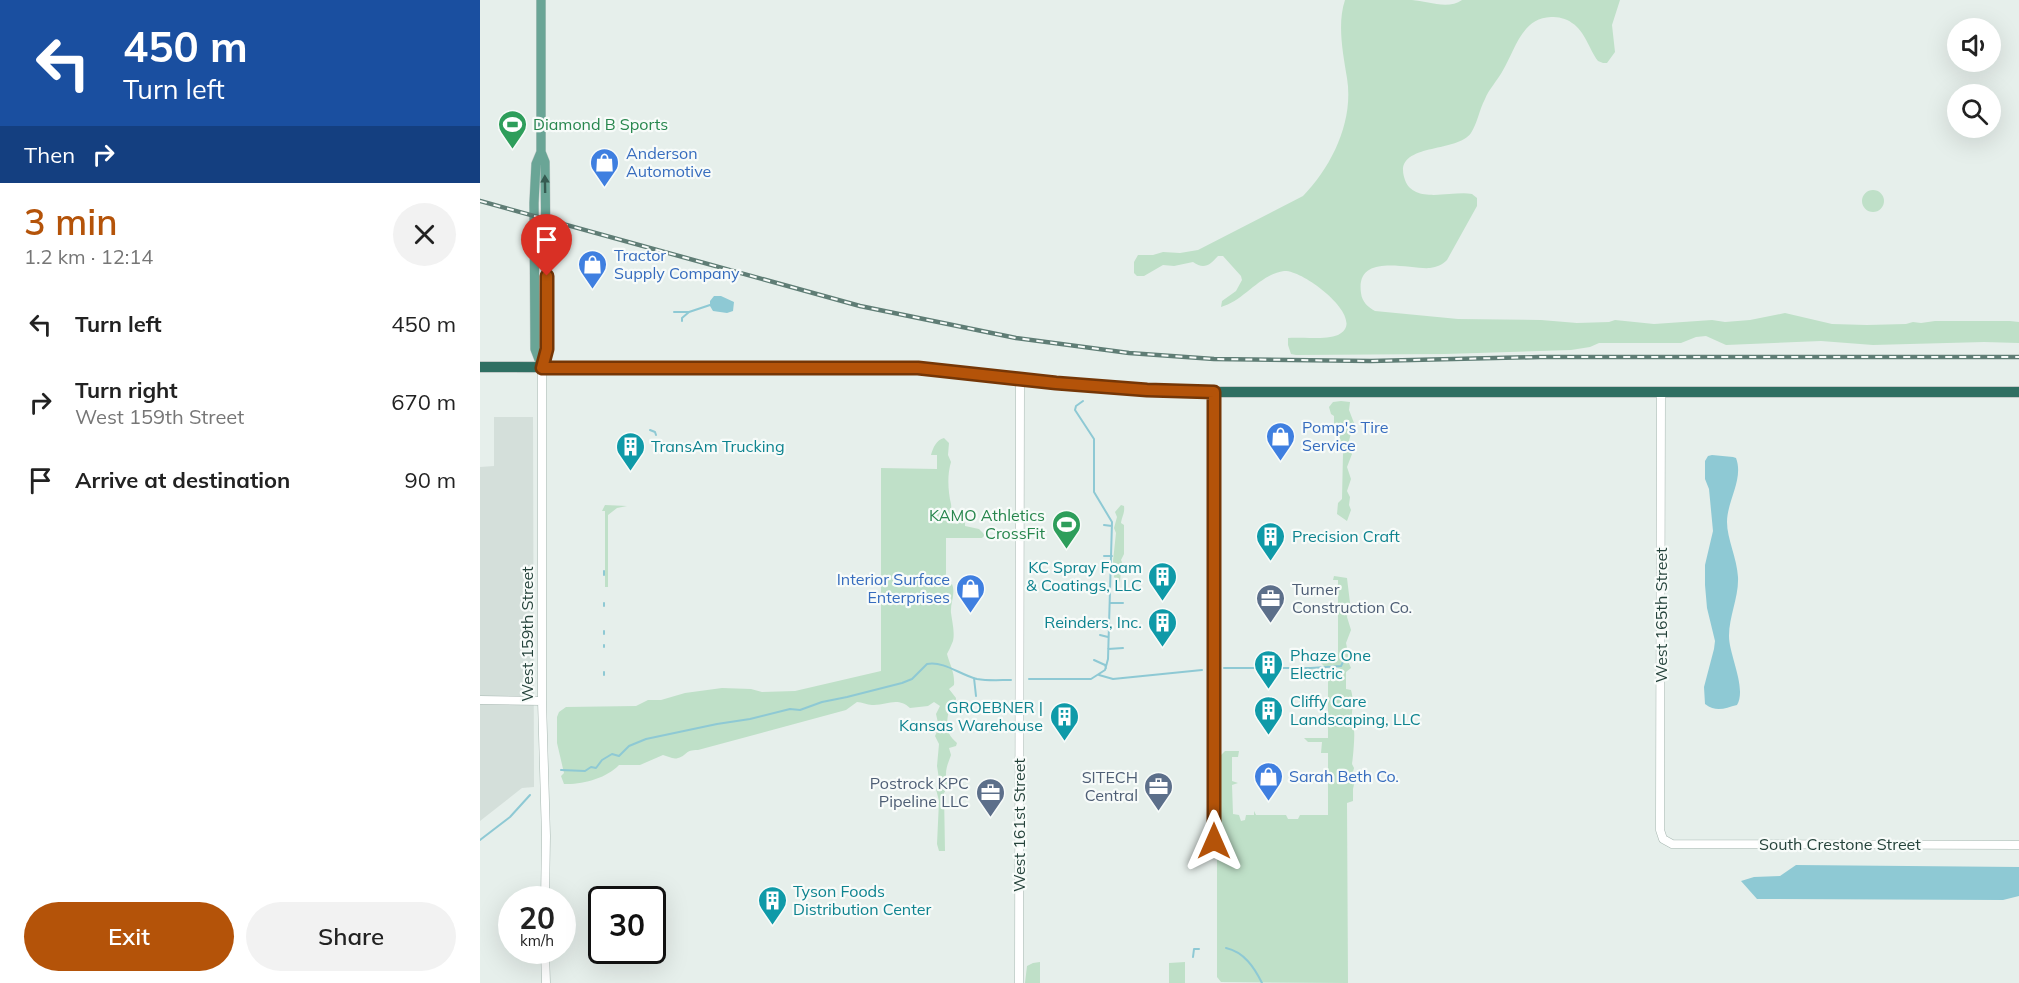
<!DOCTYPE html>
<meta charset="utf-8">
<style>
body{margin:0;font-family:Mulish,sans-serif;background:#f2f2f2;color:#222;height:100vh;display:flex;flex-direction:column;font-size:22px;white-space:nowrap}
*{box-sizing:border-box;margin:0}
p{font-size:20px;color:#767676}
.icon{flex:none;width:33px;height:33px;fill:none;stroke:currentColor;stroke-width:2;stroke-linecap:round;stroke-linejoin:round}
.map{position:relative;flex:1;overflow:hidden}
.panel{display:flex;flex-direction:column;background:#fff;width:480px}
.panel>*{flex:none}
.guide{background:#1a4fa0;color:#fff;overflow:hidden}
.tools{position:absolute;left:1467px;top:18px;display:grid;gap:12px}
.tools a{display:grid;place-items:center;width:54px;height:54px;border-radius:50%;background:#fff;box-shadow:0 6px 24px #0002;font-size:30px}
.speed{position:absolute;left:18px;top:886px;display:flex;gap:12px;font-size:30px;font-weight:700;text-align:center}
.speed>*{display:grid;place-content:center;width:78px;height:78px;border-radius:50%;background:#fff;box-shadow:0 6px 24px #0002;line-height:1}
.speed small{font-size:15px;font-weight:400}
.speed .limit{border:3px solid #111;border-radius:9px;background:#fff;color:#111}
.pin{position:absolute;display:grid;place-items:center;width:51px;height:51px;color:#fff;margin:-62px -26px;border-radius:50% 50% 50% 0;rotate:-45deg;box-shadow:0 0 6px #0007}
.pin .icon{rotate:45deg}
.me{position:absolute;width:66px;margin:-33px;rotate:0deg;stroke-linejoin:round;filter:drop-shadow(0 0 4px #0008)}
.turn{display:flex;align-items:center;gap:21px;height:126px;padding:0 24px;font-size:27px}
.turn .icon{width:78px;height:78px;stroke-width:2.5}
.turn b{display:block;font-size:42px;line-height:51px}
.then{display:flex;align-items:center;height:57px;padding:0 24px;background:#0003;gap:12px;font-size:22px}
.round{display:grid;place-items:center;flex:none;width:63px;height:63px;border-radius:32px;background:#f2f2f2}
.overview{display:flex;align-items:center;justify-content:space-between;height:102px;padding:0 24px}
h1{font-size:36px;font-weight:600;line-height:45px;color:#b45309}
.cta{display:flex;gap:12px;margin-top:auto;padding:12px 24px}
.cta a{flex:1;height:69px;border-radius:36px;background:#b45309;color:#fff;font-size:24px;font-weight:600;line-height:69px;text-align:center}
.cta a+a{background:#f2f2f2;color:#222}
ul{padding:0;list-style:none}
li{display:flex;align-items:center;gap:18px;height:78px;padding:0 24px}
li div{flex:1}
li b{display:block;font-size:22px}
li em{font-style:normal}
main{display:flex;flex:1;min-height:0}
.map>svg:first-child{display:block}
</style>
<main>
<section class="panel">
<div class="guide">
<div class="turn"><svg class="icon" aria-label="left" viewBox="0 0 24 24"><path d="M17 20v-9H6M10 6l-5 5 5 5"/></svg><div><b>450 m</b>Turn left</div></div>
<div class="then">Then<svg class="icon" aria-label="right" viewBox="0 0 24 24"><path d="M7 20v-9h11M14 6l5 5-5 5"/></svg></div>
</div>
<div class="overview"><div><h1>3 min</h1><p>1.2 km · 12:14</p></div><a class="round"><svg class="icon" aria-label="close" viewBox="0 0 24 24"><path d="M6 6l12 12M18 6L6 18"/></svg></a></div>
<ul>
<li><svg class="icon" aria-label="left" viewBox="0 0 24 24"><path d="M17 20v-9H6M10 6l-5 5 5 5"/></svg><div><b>Turn left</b></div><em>450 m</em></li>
<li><svg class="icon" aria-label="right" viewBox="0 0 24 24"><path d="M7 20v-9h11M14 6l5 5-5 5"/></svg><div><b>Turn right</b><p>West 159th Street</p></div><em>670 m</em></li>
<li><svg class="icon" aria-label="arrive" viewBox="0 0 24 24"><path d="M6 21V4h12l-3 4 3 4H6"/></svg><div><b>Arrive at destination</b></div><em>90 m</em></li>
</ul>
<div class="cta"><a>Exit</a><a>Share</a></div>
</section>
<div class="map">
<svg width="1539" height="983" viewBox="0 0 1539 983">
<rect width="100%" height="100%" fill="#e6efeb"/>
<path fill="#d4dfda" d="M14,417H53L54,787L42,788L0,821V467L14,466Z"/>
<path fill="#bfe0c8" d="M865,0C887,0 910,0 932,0C947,1 968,10 982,0H1140L1132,25L1135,52L1127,63H1123L1118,61C1109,49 1105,31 1092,23C1086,18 1078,17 1071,17C1041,18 1035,51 1022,72C1017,81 1009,89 1005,99C999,110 998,122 991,133C976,154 911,142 925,180C934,205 973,190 992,194L997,198V206L967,260C962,265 957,267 950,268C931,270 875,251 881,293C882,302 888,307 895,311L978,319L1061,320L1097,323L1129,322L1135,320L1174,324L1232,320L1245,322L1270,320L1305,313L1352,324L1387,325L1426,324L1433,322L1441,323L1455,321H1530L1539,322V343L1504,342L1393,345L1341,341L1246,345L1226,336L1216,337L1201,343H1119L1110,347L1091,350L965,354L816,355L811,354L808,345V338C822,337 846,340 858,335C890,320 823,269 804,271C780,274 764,301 741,307L742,301L756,291L762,280L761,276L743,256H738C730,265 724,270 713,262L694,266L683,265L664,276H657L654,273V262L658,255H673L683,252L700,253L718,250L823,196C852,166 874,121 867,78C863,53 857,24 865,0Z
M1382 201a11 11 0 1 1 22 0a11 11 0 1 1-22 0Z
M861,401L870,402L869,410L874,423L868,444L872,454L867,467L871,479L867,491L870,497L869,505L871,510L867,521L857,514L858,503L862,499L863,453L858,448L859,428L854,426V416L851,414L849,407L853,402Z
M464,438L469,443L468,455L471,462C467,475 468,491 471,504C472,510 469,517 471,523L478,524L481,519H485V526L499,529L505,535L502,538H466V583L472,584C476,594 470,603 471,613C472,621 475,632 473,641C471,646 469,650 467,654C470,665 475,673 474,685L469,689L476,698L475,706L469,709C466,726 465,732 477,743L476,746L469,748L471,755C469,761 466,767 466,774C466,782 469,786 464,793L465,851H459L457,844L459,801L456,789L459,779L457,766L459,744L455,736L459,727L456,714L460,706L454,702L448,706L430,708C417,696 406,706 392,705C387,705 382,702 377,702L366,710L218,750C204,750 208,755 198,758C193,760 188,756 183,755L160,765H139C127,778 102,785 84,784L81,776L84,773L77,743V717L79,712L86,707L156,706L168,700H181L205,693L242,688L271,689L282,692L315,691L401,671V468L457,469V455H451C453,448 456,440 464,438Z
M125,505L147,506L137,508L128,515V587H125V511H122Z
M641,505L644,506C645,513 642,516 641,523L644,525V554L641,560L644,567L641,570L640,582L634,577L633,561L636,533L634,528L637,517L635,512Z
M854,576L867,578L870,603L867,617L871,630L866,643L869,657L868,661L871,668L866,672V689L871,690C874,700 872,712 871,722C870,730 872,725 874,731C875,734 873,760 872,764L874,768L872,776L875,780L873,789V801L867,803L868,983L741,982L737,977V859L746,848L748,842L747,835L739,821V757L745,751H759L758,757H752V781L758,783L752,785L753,814L759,815L761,821L765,820L766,815H774V811L776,815H806L808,819H818L820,815H848V753H841L842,742H828L824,738H848V677H819L818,670L860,669L852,665L845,667L841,663L842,661L858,660V580H853Z
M560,962V983H545L547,966L553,963Z
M705,962V983H689V963Z"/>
<path fill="#8ec9d4" d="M234,296H241L254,302L253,311L247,313L233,311L230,306V301Z
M1232,455L1253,457L1256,458C1264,479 1247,501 1247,522C1247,539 1257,558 1258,577C1259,597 1249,616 1249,636C1249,655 1267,688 1257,705C1245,708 1237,713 1225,704L1224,687L1234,649L1235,641L1227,608L1225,585V565L1233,531L1229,489L1225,479V461L1228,456Z
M1316,865L1539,867V896L1523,900L1277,899L1261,881L1274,877L1300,876Z"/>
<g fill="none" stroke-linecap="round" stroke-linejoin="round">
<path stroke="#8ec9d4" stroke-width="2" d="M194,312H209L230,305
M202,321V318L209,312
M170,430L175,432L176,435
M624,525L632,526
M624,556H632
M124,571V575
M124,603V606
M631,603H643
M124,631V634
M620,635L628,637
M124,645V647
M628,649L643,648
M614,660L625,665L626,668
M744,668H831L861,666L863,662
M124,672V675
M619,675L633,679L722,670
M494,678L496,696
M549,679H611L625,670L628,659L632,522L614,492V439L595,410L596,406L603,401
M81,770L105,771L111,767L116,768L122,760L132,754L139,756L149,746L166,739L237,724L270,719L310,709L320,710L342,702L367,697L422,683L432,679L447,664C465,661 480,675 497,679C508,681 520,680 531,680
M0,840L30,817L50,795
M746,948C764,952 774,967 782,983
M713,957L714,949H719"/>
<defs>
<path id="minor" d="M62,367V701L66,836L65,900
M1181,391L1180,816V830L1183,839L1192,844L1539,845
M734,392V841
M0,700L62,701
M65,951L66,983
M539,983L540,379"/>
<path id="major" d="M61,0V152L65,162L67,349L62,367
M61,152L56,164L54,203L55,349L62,367"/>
<path id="highway" d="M0,367L438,368L576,383L667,390L734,392H1539"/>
</defs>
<use href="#minor" stroke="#a8b8b2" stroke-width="9"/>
<use href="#major" stroke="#c2cac8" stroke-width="10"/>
<use href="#highway" stroke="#c2cac8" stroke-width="12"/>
<use href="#minor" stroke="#fff" stroke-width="8"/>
<use href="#major" stroke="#6aa596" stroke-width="9"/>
<use href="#highway" stroke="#2f6f62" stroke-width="10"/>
<defs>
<path id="rail" d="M0,201L380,306L536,338L649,353L734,359L891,361L1060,357H1539"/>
</defs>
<use href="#rail" stroke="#5f7d75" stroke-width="4.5"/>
<use href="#rail" stroke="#f7fbf9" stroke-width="2" stroke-dasharray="7" stroke-linecap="butt"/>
</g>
<defs><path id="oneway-solid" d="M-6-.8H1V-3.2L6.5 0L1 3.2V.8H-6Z" transform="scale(1.5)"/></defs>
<use fill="#365b51" href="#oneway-solid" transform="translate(65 184) rotate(-91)"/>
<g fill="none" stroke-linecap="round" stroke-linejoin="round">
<defs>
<path id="route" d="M67,276V349L62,368H438L576,383L667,390L734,392V841"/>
</defs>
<use href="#route" stroke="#753606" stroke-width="15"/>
<use href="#route" stroke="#b45309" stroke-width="10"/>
</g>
<defs>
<symbol id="stadium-pin" viewBox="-11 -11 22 30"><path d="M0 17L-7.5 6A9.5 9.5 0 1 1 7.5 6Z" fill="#2e9e5b" stroke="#f7fbf9"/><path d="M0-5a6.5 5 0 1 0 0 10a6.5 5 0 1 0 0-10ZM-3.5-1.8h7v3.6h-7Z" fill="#fff"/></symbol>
<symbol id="shop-pin" viewBox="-11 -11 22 30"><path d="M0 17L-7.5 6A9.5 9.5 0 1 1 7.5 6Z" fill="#3f7fe0" stroke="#f7fbf9"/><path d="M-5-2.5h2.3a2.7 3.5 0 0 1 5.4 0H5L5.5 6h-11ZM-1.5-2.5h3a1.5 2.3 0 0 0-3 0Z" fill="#fff"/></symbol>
<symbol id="building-pin" viewBox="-11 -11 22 30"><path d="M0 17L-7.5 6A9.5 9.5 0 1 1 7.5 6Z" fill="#0f9aa8" stroke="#f7fbf9"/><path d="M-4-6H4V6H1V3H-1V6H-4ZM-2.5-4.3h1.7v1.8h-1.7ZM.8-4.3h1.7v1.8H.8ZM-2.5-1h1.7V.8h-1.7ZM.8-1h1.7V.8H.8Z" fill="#fff"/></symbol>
<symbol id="office-pin" viewBox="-11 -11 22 30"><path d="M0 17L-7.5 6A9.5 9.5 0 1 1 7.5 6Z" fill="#5c6f8a" stroke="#f7fbf9"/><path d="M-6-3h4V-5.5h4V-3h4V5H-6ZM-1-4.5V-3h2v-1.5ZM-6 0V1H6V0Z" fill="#fff"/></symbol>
</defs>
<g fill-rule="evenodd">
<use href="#stadium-pin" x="16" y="108" width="33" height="45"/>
<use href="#shop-pin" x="108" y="146" width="33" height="45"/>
<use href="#shop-pin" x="96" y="248" width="33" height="45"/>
<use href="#shop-pin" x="784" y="420" width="33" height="45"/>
<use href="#building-pin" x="134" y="430" width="33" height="45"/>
<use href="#stadium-pin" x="570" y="508" width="33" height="45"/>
<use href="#building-pin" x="774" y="520" width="33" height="45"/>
<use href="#building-pin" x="666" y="560" width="33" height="45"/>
<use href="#shop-pin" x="474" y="572" width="33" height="45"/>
<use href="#office-pin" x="774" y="582" width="33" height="45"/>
<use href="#building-pin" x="666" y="606" width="33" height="45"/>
<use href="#building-pin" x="772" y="648" width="33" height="45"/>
<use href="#building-pin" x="772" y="694" width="33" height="45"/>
<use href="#building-pin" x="568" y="700" width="33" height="45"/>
<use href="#shop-pin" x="772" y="760" width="33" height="45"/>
<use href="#office-pin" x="662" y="770" width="33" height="45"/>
<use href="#office-pin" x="494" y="776" width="33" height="45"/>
<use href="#building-pin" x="276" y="884" width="33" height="45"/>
</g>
<g text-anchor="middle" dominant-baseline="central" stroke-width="4.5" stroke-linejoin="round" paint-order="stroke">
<g font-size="16" fill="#27864d" stroke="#f7fbf9" text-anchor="start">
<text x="53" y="124">Diamond B Sports</text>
<text x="565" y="515" text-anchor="end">KAMO Athletics<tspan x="565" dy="18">CrossFit</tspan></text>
</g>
<g font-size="16" fill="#366cbe" stroke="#f7fbf9" text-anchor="start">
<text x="146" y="153">Anderson<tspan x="146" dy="18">Automotive</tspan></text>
<text x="134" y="255">Tractor<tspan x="134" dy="18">Supply Company</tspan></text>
<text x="822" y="427">Pomp's Tire<tspan x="822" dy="18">Service</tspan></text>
<text x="470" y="579" text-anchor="end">Interior Surface<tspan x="470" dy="18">Enterprises</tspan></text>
<text x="809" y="776">Sarah Beth Co.</text>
</g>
<g font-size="16" fill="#0d838f" stroke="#f7fbf9" text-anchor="start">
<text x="171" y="446">TransAm Trucking</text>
<text x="812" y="536">Precision Craft</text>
<text x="662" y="567" text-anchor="end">KC Spray Foam<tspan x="662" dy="18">&amp; Coatings, LLC</tspan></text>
<text x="662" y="622" text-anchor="end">Reinders, Inc.</text>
<text x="810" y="655">Phaze One<tspan x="810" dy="18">Electric</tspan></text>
<text x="810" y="701">Cliffy Care<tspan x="810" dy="18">Landscaping, LLC</tspan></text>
<text x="563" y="707" text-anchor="end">GROEBNER |<tspan x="563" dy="18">Kansas Warehouse</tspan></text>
<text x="313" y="891">Tyson Foods<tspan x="313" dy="18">Distribution Center</tspan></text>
</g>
<g font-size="16" fill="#4e5e75" stroke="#f7fbf9" text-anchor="end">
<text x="812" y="589" text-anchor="start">Turner<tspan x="812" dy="18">Construction Co.</tspan></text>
<text x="658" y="777">SITECH<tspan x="658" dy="18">Central</tspan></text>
<text x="489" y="783">Postrock KPC<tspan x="489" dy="18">Pipeline LLC</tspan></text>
</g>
<g font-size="16" fill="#24423a" stroke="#f7fbf9">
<text transform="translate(1181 615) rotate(-90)">West 165th Street</text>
<text transform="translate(47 634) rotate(-90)">West 159th Street</text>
<text transform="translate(539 825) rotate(-90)">West 161st Street</text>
<text x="1360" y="844">South Crestone Street</text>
</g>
</g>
</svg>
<div class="tools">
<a><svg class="icon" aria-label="sound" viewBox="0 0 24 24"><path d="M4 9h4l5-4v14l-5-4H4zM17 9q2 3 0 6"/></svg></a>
<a><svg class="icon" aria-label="search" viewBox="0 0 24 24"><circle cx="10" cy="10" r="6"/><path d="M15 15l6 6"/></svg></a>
</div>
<div class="speed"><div>20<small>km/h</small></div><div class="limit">30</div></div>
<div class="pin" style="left:67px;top:276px;background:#d93025"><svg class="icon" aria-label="arrive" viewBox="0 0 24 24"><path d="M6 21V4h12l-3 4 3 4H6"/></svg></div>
<svg class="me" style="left:734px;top:841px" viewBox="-20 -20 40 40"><path d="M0-17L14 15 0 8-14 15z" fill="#b45309" stroke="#fff" stroke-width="4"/></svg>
</div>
</main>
